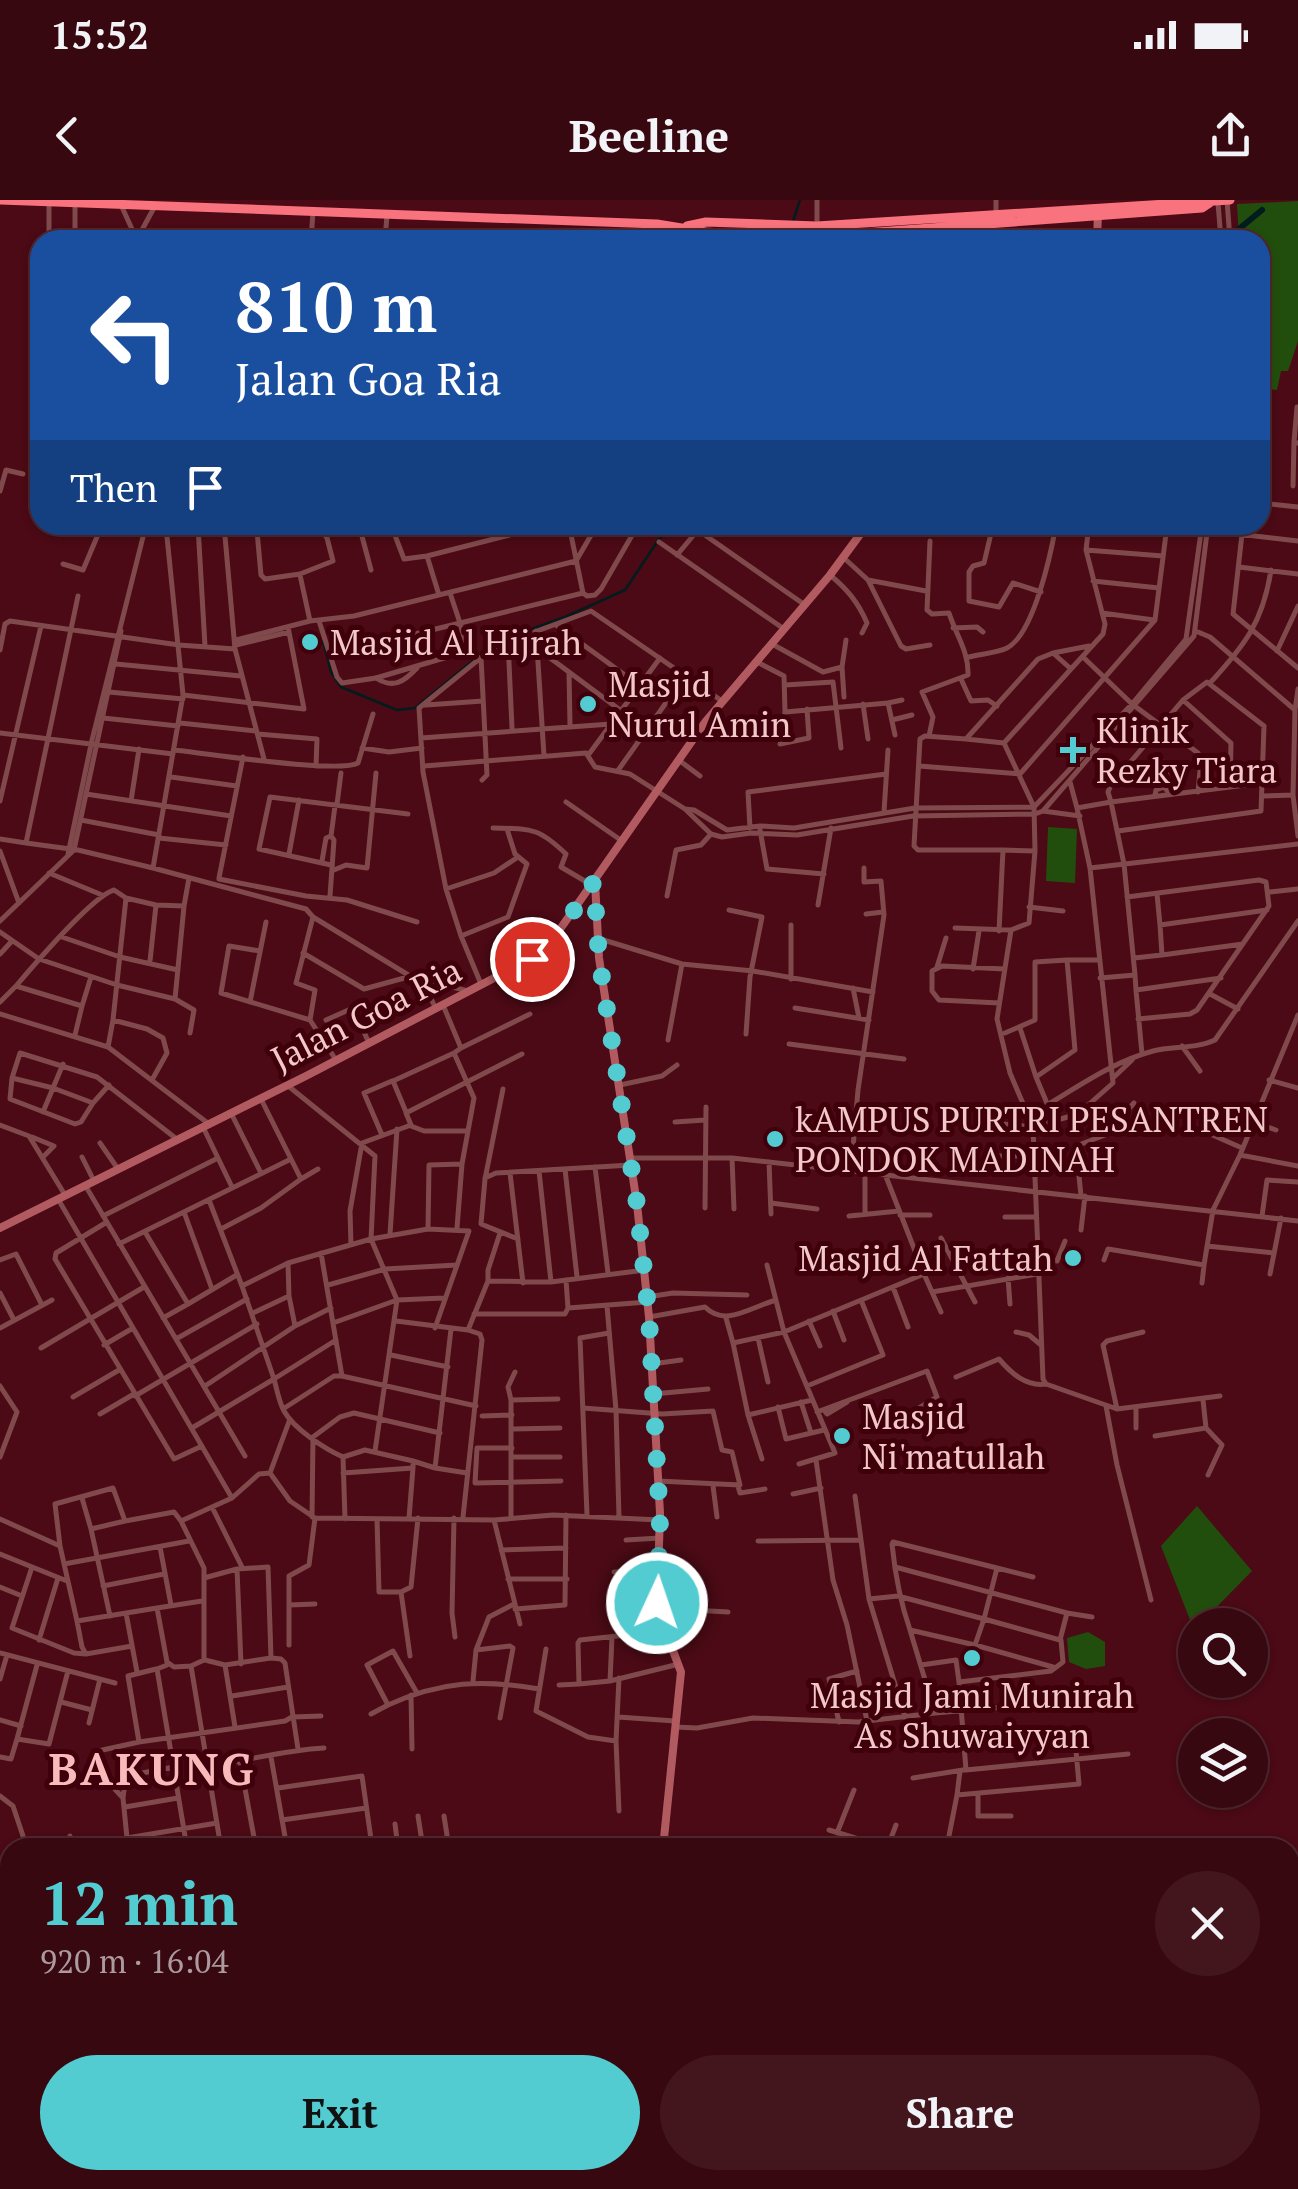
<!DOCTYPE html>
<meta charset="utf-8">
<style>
body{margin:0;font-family:"PT Serif",serif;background:#43161e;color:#f1f3f6;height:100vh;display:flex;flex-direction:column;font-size:38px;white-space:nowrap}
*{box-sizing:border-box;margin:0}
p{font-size:32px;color:#ab9a9f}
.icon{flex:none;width:55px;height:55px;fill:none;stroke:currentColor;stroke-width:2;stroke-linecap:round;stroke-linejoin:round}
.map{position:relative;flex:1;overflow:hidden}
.sheet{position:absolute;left:0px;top:1638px;width:1300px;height:352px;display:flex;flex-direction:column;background:#380810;border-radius:30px 30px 0 0;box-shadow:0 2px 8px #0004,0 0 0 2px #522930}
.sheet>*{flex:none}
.hud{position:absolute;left:30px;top:30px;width:1240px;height:305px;border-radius:30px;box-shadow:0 2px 8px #0004,0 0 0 2px #522930;background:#1a4fa0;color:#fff;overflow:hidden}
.controls{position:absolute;left:1178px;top:1408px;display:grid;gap:20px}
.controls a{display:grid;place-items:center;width:90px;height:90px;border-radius:50%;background:#380810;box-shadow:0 2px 8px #0004,0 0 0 2px #522930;font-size:50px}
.pin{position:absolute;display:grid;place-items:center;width:85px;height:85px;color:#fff;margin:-42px;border:5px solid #fff;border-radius:50%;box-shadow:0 2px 10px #0007}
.me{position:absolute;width:110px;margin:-55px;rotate:3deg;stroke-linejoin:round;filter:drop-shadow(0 0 8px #0008)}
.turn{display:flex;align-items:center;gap:35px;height:210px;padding:0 40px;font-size:45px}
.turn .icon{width:130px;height:130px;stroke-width:2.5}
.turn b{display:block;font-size:70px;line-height:85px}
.then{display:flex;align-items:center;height:95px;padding:0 40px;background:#0003;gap:20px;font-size:38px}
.round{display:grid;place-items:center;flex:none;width:105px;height:105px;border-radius:52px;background:#43161e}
.headline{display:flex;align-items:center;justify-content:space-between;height:170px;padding:0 40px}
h1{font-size:60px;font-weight:700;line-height:75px;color:#52ccd0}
.cta{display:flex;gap:20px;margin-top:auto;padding:20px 40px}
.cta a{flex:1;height:115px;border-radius:60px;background:#52ccd0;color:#111;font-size:40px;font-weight:700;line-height:115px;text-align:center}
.cta a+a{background:#43161e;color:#f1f3f6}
.status{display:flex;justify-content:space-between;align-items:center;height:70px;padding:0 50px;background:#380810;direction:ltr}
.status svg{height:28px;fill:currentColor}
header{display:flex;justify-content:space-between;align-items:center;height:130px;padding:0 40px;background:#380810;font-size:45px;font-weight:700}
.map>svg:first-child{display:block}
</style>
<div class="status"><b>15:52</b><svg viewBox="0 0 49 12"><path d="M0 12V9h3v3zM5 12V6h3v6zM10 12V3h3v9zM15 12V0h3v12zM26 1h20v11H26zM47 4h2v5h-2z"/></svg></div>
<header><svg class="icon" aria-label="back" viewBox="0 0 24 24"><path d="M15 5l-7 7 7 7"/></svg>Beeline<svg class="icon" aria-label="share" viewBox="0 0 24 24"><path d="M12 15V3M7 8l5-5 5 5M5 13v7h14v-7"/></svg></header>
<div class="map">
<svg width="1298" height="1989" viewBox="0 0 1298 1989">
<rect width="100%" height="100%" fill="#4b0a15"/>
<path fill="#224e0d" d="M1298,1V141L1288,171H1281L1277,190L1260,188V40H1239L1237,4Z
M1048,627L1077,629L1075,683L1046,681Z
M1197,1306L1252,1371L1199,1425H1195L1194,1430L1161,1346Z
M1088,1432L1105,1442V1466L1086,1469L1069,1462L1067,1438Z"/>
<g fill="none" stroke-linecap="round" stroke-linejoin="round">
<path stroke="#021c1d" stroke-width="2.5" d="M793,21L800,0
M323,441L331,472L341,487L397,510L415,508L496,442L565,417L625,390L659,339L676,325"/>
<path stroke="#021c1d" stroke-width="6" d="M1234,33L1262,10"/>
<path stroke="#804a4c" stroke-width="5" d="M1227,0L1230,40
M1218,3L1221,40
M121,5L137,40
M996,14V0
M817,26V0
M137,39L155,6
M49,40V2
M75,40V3
M311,40L313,12
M385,40L387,15
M650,40L651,24
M657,40V24
M1297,207L1294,242L1298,243
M1293,286L1294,242
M0,291L6,270L23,274
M1260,303L1298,307
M224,325L235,449L264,559
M263,325L257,331L261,375L265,379L300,374L333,361L327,338L322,331L265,325
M359,325L371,370
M391,325L404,359L427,356L439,395
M569,325L583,393L587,396L595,395L601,389L638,325
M844,325L864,328
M905,325L922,327
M993,325L984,363L973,366L969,372V401L999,407L1013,383L1041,392
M1101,325L1088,333L1086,350L1163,356
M1162,325L1298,341
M198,326L205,446
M146,327L207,325
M702,333L805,405
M1242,334L1233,414L1298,468
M659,342L784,429
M1086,350L1105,424L1103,434L1071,469L1053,453L1038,459L966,539L1004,543L1034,607L1035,651L1029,723L1011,730L997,819L1010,873L1033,927L1078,914L1113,883L1090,668L1077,608L1111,602L1124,664L1135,775L1100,778
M677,355L697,331L702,333L708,325
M427,356L549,325
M844,358L868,380L901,446L906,449L930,445
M63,364L83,370L102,325
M1239,367L1298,374
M300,375L310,421
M830,375C847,389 858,402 867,423L862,433
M868,380L926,391
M1093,381L1159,388
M78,396L26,643L78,650L153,668L183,495L166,327
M1102,413L1154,420
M319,421L330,455L460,423L450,393
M556,425L640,486
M953,428L977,427L983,432
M536,431L544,556
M1198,432L1210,437L1295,510L1293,595L1298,636
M236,440L310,421L354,416L576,361L597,325
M508,441L512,528
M772,444L823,472L842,467
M236,445L289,432
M538,449L647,530
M0,450L5,424L10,421L179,445L235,449
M1277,451L1298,406
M1053,453L1089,446
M330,455L337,477L342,483L376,478L468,451L460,423L583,393
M481,457L487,575L482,580
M969,457C980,454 997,453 1007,448C1034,434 1051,353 1056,325
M1083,457L1132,504L1198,553L1201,560L1198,592
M757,462L784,476L785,512
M116,464L241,476
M569,472L570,526
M376,478C393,489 404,482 417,468
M961,479L971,501L988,500L997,506
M1210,483C1245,445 1263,422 1271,370
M785,485L833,482L841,548
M109,492L183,499
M183,495L304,509L288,427
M844,497L842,467L846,440
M863,504L868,539
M426,505L483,501
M1295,510L1298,489
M103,518L178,526
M892,520L912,515
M784,522L785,512L888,503
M180,523L256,531
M0,533L173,554
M258,534L317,539L316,566
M895,535L888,503L902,500
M929,536L933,517L922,492L968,475C969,452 956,435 949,413L932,414L927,410L930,341
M421,538L611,524
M966,539L925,536L920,539L914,646L918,650H1003L999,731
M1004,543L1071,469
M780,544L809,538L807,509
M362,548L389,552L422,548
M174,550C205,553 338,574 358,563L373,514
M589,554L660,458
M1156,556L1169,568L1171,594
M680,561L700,576
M424,566L586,553L595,567L630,574L685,609L694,610L727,630L760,626L794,628L915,608L1034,607L1132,504L1186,439L1202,325
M919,566L1020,574L1155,420L1167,326
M619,569L685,476
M171,577L237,586
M1070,582L1077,608
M1230,587L1261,583
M86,594L231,616
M1155,595L1156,590L1164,587L1169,593
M1262,596L1293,595
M0,601L41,426
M131,601L139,549
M566,602L622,641
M337,604L341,573
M685,609L711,634L722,637L751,633L797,635L913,616L1035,614L1043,611L1194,436L1208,325
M1043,611L1080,616
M884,612L888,550
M81,620L159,635
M493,628C531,629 538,627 566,654L561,667L590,684
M750,628L748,592L886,574
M760,630L767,669L824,674
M1118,631L1261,611L1264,526L1207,482L1183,500L1111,585L1108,592L1111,602L1230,587L1231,543L1183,500
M159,638L226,645
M0,639L26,643
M1003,650L1035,651
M0,651L19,703
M68,654L92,540L146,325
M289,654L299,600
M322,661L326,638L331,636L335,606
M331,665L259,649L270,597L408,614
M153,668L306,709L313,717L410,776L468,791
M1090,668L1298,644
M334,670L346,665L367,668L376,573
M49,673L102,695
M219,678L243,557
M219,679L306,696L347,700L417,722
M446,689L494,673L518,657
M1270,692L1298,689
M1157,694L1160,725L1267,710
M330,696L334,640L331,636
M667,696L676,650L701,645L711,634
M1127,697L1259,680L1266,682L1269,706L1197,810L1190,814L1138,819
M126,698L156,705L184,706L189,678
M818,705L831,628
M1029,707L1063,711
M729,710L762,717L750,777L746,834
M866,714L883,712
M0,721L74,650L121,431
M955,728L1011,730
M0,732L39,759L117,785L175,799L184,706
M461,736L446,689L423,572L419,508L494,447L591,411L722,501
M62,737L120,757L178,770
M597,738L682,764L753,771L873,792
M260,751L229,746L221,793L310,820L336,860
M303,753L364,789L408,777
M0,754L12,741
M1162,755L1243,744
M1134,758L1162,755L1160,725
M1067,760H1099
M150,761L156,705
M937,767L946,738
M973,769L979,731
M1135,775L1136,790L1221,778
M791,779V725
M422,780L436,809
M481,784L461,736L508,717L527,664L515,654L507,629
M16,786C33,766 93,696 114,690L126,698L113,820
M853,788L859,818
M1136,790L1142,854
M1210,794L1238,809
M175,799L194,810L190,833
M0,802L16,786L82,806L75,835
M250,802L266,722
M999,803L939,800L932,791V771L942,766L1005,769
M443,805L461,848L454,853L474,898L462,964L457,1028
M82,806L91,777
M795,808L869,820
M0,814L108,847L209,924
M310,820L315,790L296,783L313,717
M326,820L353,808L369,843
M1020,828L1036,877
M1005,833L1035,820V762L1067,760L1075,850L1036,877L1054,920
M668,840L682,764
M789,844L904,859
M1182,846L1200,871
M108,847L113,820L147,829L163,838L167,853L152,880
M461,848L530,814
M63,864L53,888L12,878L20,853L97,877L178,940
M12,878L10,899L75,924L81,922L93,903
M1113,878L1132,860
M1269,880L1298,888
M620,885L662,876L677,865
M503,889L485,979L481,1024L518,1039
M261,899L301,979L318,969
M1047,905C1082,884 1113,862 1153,851C1173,846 1196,849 1215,840L1298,721
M43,912L53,888L93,903L109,885
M406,912L393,881L454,853
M231,913L261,973
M675,922L705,920
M1253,922L1276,930
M993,923L1033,927L1043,1179L1046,1184L1117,1209L1220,1196
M0,925L29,936L65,995
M411,925L406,913L522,854
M411,926L424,931H467
M203,927L232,987
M1208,933L1242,948
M382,935L364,893L392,881
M32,937L54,946L43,957
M100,943L118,969
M1240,955L1298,966
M991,956H1035
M82,957L94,981
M630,958H732L1298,1021
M732,958L734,1009
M769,962L771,1014
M595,967L608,1073
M565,969L577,1077
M539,971L551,1082
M851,971L858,890L884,715L881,681L864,682V668
M865,972V1014
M510,973L523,1083
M885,974L924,1074
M485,978L496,973L631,965
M85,985L245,1256
M1081,996L1076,946L1105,935L1134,903
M58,999L232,1298
M209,1000L242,1086
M771,1003L817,1009
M705,1008L706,907
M184,1012L212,1089
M900,1015H930
M103,1016L218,958
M849,1016L899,1011
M1262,1016L1267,980L1298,982
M1005,1017H1034
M107,1022L56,1053L55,1059L174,1259L202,1246
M221,1029L261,1008L301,979
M428,1029L429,965L462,964
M1081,1030L1085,996
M145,1032L188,1104L163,1118
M390,1034L397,929
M941,1038L975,1102
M119,1044L291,959
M351,1045L350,1011L362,943L411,925
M1207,1046L1274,1053
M321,1053L342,1176L476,1206
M1037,1057L1057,1061L1065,1041
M0,1060L16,1054L42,1105
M1104,1060L1108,1049L1204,1065L1213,1010L1240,955L1298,815
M767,1065L784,1132L835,1253L799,1264
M1270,1074L1281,1018
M1008,1078L1010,1104
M489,1081L551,1082L645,1070
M1202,1083L1204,1065
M328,1085L385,1069L457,1065
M893,1087L908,1127
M932,1092L941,1112
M0,1093L14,1120
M647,1097L673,1093L747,1095
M188,1104L235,1076
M607,1106L616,1210L619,1317
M568,1108L648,1102
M833,1111L844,1140
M253,1113L289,1096
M474,1114H565L568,1108L566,1080
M649,1117L705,1107C725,1127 749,1108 773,1101
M726,1118L733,1143
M396,1121L468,1130L488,1081V1070L500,1033
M809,1121L820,1146
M333,1123L397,1100L444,1098
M295,1126L331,1108
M0,1128L52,1100
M1016,1132L1029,1135L1041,1145
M758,1138L768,1182
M176,1139L247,1099
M336,1140L274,1179C277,1190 279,1202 284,1211C294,1229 325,1249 343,1257L345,1319
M104,1145L133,1128
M41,1148L144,1087
M391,1155L448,1167
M652,1164L681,1160
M956,1177L999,1159C1011,1173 1026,1187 1046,1184
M0,1186L17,1212L0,1257
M205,1186L295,1126L289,1096L288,1063
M807,1186L883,1155L861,1100
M653,1194L708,1189
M135,1196L257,1124
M73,1197L119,1170
M511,1200L508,1187L515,1172
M812,1200L748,1215L733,1143L784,1132L924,1074L932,1092L1037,1074
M1203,1200L1206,1228L1222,1245L1208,1275
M801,1202L811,1233
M1106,1206L1117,1265L1151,1400
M778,1207L786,1239L824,1230
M583,1208L662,1214L713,1211L722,1250L732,1252L740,1285L658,1281
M1136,1208V1228
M283,1209L334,1176H342
M1117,1209L1103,1145L1107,1141L1143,1132
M824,1210L827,1214L847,1202
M817,1212L927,1171L937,1197L911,1213
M100,1214L134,1194
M748,1215L762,1259
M482,1216L512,1215
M192,1228L274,1179L242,1086L288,1063L371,1039L375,956L287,885
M513,1229L560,1228
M1155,1236L1206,1228
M512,1248H477L475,1283L561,1281
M375,1251L397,1100L371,1039L428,1029L469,1031L435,1128
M343,1257L365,1250L413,1261
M511,1257H560
M816,1260L833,1380L847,1425L867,1521
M435,1268L467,1273
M270,1273L290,1219
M343,1273L413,1268V1261L435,1268L451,1129
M713,1286L717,1317
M738,1286L740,1293L765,1289
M793,1294L821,1288
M855,1296L869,1399L905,1517
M82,1298L91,1329L125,1321
M212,1307L242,1367
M587,1315L580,1138L609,1133
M312,1317L313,1237L340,1217L354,1213L440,1233
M463,1317L482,1140L480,1134L468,1130
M409,1318L413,1268
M454,1318L452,1413L455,1437
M511,1318V1200L558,1199
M0,1319L60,1346L77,1421L157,1408L167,1462L174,1467L191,1466L221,1648
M377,1319L379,1392H401
M494,1320L520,1424
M91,1329L110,1416
M626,1340L660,1338
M758,1341L859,1340
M60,1346L55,1304L113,1288L125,1321L174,1312L181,1321
M160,1347L171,1405
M501,1350L566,1348
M0,1354L67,1381
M64,1364L189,1341
M32,1367L12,1428L74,1453L86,1454
M895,1367L1067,1413L1060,1440L984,1419L997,1368L893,1342L892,1344C895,1374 900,1401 910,1430
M997,1368L1033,1377
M237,1369L241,1464
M614,1372L658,1370
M204,1378L237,1369L268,1367L271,1458L281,1459L285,1463L298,1549
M508,1379H567
M103,1386L164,1374
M0,1387L22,1396
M869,1399L898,1396L984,1419L975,1445L910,1430L935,1513L1062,1502
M289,1405L315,1404
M157,1408L202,1401
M657,1408L728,1412
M515,1409L565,1405L566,1315
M126,1413L137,1472
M1067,1413L1092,1417
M77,1421L82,1447L86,1454L132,1446
M664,1431L580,1440L578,1443L579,1484L610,1481L679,1464
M39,1440L58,1378
M1061,1440L1063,1462L1051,1471L959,1482L966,1570L1128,1554
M289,1445V1376L309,1365L315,1318
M975,1445L1053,1467
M546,1449L536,1511L588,1537L616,1541
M476,1450L510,1446L513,1448L500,1518
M0,1453L115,1483
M410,1456L401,1392L411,1387L418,1318
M205,1460L225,1465
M167,1465L157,1469L187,1648
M921,1465L956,1460L959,1482
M191,1466L204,1460V1368L181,1321L232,1298L259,1274L270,1273L290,1301L315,1318L494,1320L553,1315L660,1320
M619,1478L616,1541L619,1611
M0,1479L7,1455
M473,1481L476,1450L489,1417L514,1404
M610,1481L612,1437
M559,1485L579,1484
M417,1493L393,1451L367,1465L388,1505C441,1481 483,1479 539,1489
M411,1495L412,1549
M232,1496L288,1487
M61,1502L92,1510
M371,1514L388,1505
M618,1517L675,1521
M0,1520L21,1526
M839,1522L829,1479L857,1471
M89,1523L100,1479
M235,1527L225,1465L271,1458
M675,1527L697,1528L753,1518L858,1522L935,1513
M17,1539L37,1465
M139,1542L128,1476L156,1469
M914,1546L1074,1529L1079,1584L957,1595L960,1571
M0,1557L11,1559L17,1539L49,1544L68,1471
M271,1557L287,1648
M240,1562L256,1648
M208,1567C247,1560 286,1550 324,1548
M913,1578L963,1570
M278,1588L362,1576L371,1639
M978,1595V1616H1011
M0,1596L13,1606L24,1639
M123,1598L126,1576L174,1567
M125,1607L178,1598
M418,1616L423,1648
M444,1616L449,1648
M282,1620L366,1608
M395,1624L398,1648
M829,1630L888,1648
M837,1633L854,1590
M70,1636L72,1648
M127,1638L217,1623
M948,1641L957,1595
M888,1646L896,1625
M128,1648L123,1598L101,1574L98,1551L139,1542L285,1521L292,1517L321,1516
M258,1648L286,1643
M316,1648L371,1639L372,1648
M0,1694L10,1695
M0,1730L10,1731
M0,1776L6,1772L8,1759
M1290,1802L1298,1806
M0,1866L10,1868
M1290,1872L1298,1874
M0,1897L10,1899
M1290,1968L1298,1965
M610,1980L613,1989
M684,1980L715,1989
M798,1980L808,1983L807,1989
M961,1980L962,1989
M1195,1980L1198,1989
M353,1988L373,1989
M382,1989V1980
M415,1989L416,1980
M634,1989L637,1980
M785,1989L787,1980
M839,1989L841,1980
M869,1989L870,1980
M901,1989L902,1980
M1011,1989L1017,1980
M1221,1989L1250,1980"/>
<path stroke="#b15b60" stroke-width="8" d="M1097,40L1098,13
M595,682L599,758L637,1004L649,1117L660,1313L657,1408L681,1472L663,1648
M0,1028L306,876L544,752L706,521L830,375L867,325
M541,1980L560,1984L566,1980
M85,1989L164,1980"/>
<path stroke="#f8737d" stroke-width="9" d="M0,0L657,24L706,32L797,38L1202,8L1211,2
M687,26L706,22L817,26L1230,0"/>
</g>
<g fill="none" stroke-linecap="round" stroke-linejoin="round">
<path stroke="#52ccd0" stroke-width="18" stroke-dasharray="0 32.4" d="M532,759L549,746L594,682L599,758L637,1004L649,1117L660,1320L657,1403"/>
</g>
<g fill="#52ccd0" stroke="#3f000c" stroke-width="4">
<circle cx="310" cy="442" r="10"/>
<circle cx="588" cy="504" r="10"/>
<path d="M1068 535h10v10h10v10h-10v10h-10v-10h-10v-10h10z"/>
<circle cx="775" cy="939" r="10"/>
<circle cx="1073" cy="1058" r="10"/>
<circle cx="842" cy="1236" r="10"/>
<circle cx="972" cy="1458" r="10"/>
</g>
<g text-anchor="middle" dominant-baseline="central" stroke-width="10" stroke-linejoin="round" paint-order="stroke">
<g font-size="35" fill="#f2c8c9" stroke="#3f000c" text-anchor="start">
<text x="330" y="442">Masjid Al Hijrah</text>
<text x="608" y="484">Masjid<tspan x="608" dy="40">Nurul Amin</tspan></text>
<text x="1096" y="530">Klinik<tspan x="1096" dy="40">Rezky Tiara</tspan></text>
<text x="795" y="919">kAMPUS PURTRI PESANTREN<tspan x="795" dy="40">PONDOK MADINAH</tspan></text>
<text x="1053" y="1058" text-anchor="end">Masjid Al Fattah</text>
<text x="862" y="1216">Masjid<tspan x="862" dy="40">Ni'matullah</tspan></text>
<text x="972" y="1495" text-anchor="middle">Masjid Jami Munirah<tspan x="972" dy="40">As Shuwaiyyan</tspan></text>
</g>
<g font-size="35" fill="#f2c8c9" stroke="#3f000c">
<text transform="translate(366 814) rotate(-27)">Jalan Goa Ria</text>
</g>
<g font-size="45" font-weight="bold" letter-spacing="2.5" fill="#fab9ba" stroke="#3f000c">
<text x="152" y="1568">BAKUNG</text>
</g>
</g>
</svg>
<div class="controls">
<a><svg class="icon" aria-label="search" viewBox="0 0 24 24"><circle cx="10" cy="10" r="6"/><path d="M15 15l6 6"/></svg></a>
<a><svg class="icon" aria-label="layers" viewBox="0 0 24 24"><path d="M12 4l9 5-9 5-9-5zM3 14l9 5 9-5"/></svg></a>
</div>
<div class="pin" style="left:532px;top:759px;background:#d93025"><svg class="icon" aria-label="arrive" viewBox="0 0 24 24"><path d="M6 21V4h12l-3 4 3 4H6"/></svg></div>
<svg class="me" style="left:657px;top:1403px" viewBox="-20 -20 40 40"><circle r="17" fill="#52ccd0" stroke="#fff" stroke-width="3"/><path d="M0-11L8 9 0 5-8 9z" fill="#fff"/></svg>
<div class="hud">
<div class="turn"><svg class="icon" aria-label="left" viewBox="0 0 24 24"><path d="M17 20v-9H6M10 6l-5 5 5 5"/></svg><div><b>810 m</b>Jalan Goa Ria</div></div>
<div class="then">Then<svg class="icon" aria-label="arrive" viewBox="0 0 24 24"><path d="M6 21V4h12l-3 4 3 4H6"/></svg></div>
</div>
<section class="sheet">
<div class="headline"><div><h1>12 min</h1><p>920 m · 16:04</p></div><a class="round"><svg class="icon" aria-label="close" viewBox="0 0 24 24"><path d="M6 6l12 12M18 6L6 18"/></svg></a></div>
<div class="cta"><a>Exit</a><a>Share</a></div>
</section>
</div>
